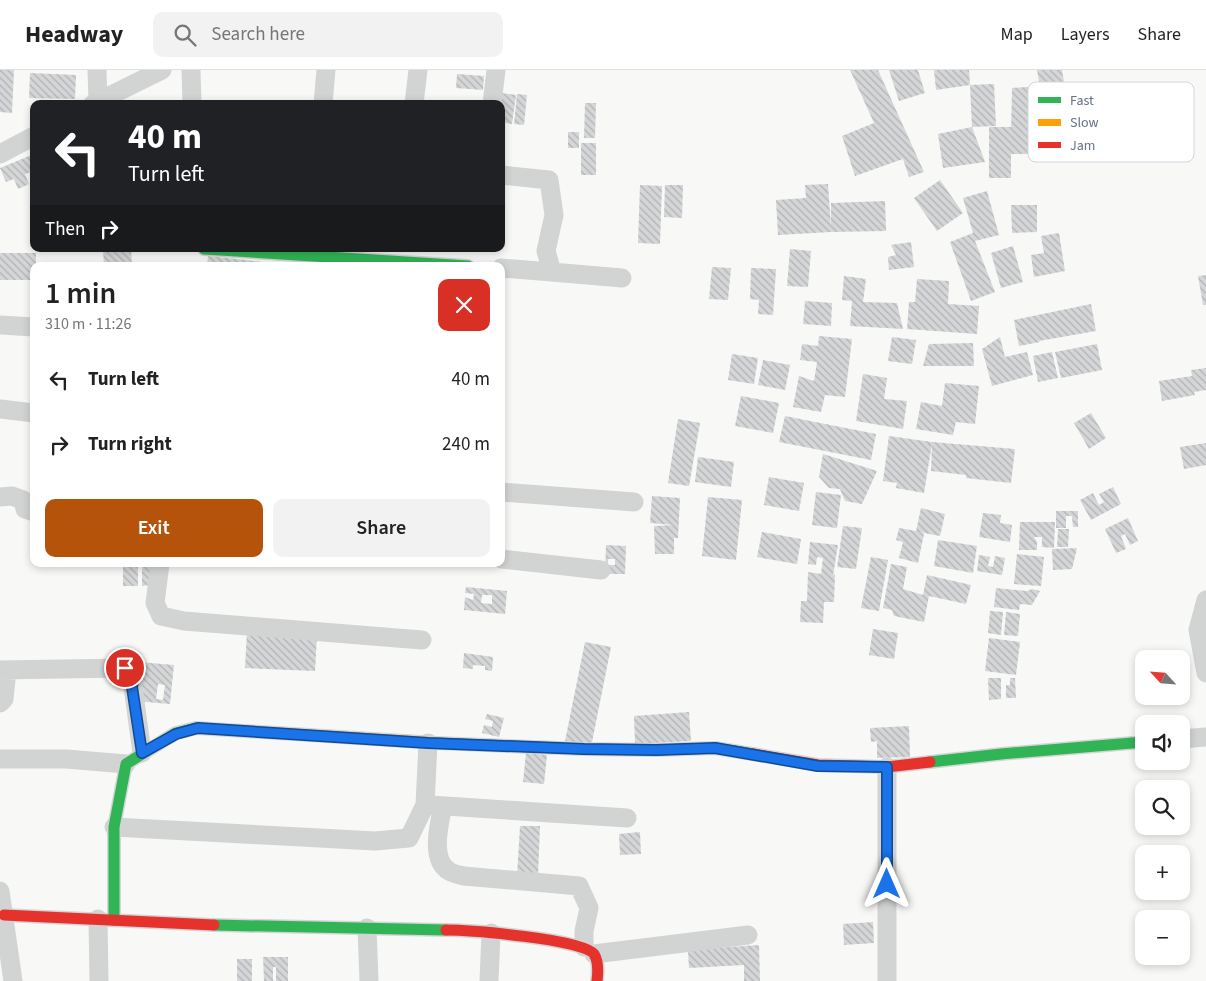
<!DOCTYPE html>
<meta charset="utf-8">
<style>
body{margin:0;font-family:"Source Sans 3",sans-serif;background:#f2f2f2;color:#222;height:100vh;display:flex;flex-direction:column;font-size:19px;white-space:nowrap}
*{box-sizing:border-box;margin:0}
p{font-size:16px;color:#767676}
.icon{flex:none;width:28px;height:28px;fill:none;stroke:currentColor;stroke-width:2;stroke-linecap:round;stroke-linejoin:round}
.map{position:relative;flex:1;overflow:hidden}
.drawer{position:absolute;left:30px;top:192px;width:475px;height:305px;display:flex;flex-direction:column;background:#fff;border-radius:10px;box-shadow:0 2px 8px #0003}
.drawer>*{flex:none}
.guide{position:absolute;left:30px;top:30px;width:475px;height:152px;border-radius:10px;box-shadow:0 2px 8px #0003;background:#202124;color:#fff;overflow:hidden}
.needle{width:32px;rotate:296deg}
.fabs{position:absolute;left:1135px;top:580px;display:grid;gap:10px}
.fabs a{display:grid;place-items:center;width:55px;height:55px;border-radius:10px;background:#fff;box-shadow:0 2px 8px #0003;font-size:25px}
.pin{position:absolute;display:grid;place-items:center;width:42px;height:42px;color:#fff;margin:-21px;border:2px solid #fff;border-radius:50%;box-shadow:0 1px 5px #0007}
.me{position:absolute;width:55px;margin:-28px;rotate:0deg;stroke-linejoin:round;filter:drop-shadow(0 0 4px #0008)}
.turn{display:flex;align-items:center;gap:18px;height:105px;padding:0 15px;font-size:22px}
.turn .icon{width:65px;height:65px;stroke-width:2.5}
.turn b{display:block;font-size:35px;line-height:42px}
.then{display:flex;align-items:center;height:48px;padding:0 15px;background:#0003;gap:10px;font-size:19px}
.round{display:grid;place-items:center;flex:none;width:52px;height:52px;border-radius:10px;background:#f2f2f2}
.summary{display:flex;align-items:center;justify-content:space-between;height:85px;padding:0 15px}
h1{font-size:30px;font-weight:600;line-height:38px}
.action{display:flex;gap:10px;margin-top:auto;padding:10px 15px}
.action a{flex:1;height:58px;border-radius:10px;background:#b45309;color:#fff;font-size:20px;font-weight:600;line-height:58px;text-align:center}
.action a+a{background:#f2f2f2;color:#222}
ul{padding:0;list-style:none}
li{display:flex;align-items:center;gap:15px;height:65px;padding:0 15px}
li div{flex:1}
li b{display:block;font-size:19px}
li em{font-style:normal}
header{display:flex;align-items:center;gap:30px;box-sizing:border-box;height:70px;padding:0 25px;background:#fff;border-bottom:1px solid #e0e0e0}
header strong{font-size:24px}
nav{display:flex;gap:28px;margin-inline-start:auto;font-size:18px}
.search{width:350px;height:45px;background:#f2f2f2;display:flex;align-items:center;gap:12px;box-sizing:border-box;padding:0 18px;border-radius:10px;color:#767676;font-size:19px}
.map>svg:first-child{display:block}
</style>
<header>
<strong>Headway</strong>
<div class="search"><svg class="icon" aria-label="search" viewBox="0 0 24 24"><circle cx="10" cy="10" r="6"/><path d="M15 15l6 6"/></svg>Search here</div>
<nav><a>Map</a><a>Layers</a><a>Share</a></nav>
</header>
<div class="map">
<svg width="1206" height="911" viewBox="0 0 1206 911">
<defs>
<pattern id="building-back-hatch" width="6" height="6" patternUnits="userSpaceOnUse" patternTransform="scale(1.25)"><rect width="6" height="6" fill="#d5d6d7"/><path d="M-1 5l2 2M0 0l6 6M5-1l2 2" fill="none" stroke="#b1b2b4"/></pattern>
</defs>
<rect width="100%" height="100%" fill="#f8f8f7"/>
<path fill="url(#building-back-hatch)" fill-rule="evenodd" d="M0,0H14L12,43L0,42Z
M850,0H878L924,102L909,107L903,89L855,106L842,66L874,53Z
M889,0H918L925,23L899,31Z
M934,0H969L970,15L936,20Z
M1037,0H1062L1064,12L1040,16L1037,84H1011V108H989V57H1011V64L1012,18L1040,16Z
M30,3L76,5L75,29L29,28Z
M457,4L484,6L483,20L456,18Z
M994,14L996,56L972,57L970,15Z
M502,23L516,25L512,54L501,52Z
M517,24L527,25L524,55L514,54Z
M585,33H596L595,68H584Z
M972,57L985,92L943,98L938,64Z
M568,62H579V78H568Z
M581,73H596V105H581Z
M34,84V101L25,104L29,114L18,119L14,109L6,112L0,98Z
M940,110L963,143L937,161L914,128Z
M828,114L831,157V133L885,131L886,161L831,162L778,165L776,130L806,128L805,115Z
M640,115L662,116L660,174L638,173Z
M665,115H683L682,148L664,147Z
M987,121L999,165L975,171L995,222L971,231L950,172L973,163L963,128Z
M1011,135H1037V162L1012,163Z
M1059,163L1065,201L1034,207L1031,185L1044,183L1041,166Z
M911,172L914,197L889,200L888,187L896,185L891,175Z
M1013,176L1023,212L1001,218L991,183Z
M131,179L132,196H104L103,180Z
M790,179L811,181L808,217L787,216Z
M0,183H36V196H34V210H0Z
M208,186L262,192V196H207Z
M712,197L731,198L728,230L709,229Z
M751,198L776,199L773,245L758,244L759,230L750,229Z
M1206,205V235H1203L1198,206Z
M844,206L866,209L863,232L897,233L903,259L850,256L852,231L842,230Z
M917,209L949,211L948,234L979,236L977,264L907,259L909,232H915Z
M805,231L832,233L831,256L803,254Z
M1091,234L1096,261L1039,271L1040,272L1019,276L1014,250Z
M819,266L852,269L845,327L825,325L821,342L793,337L799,306L814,311L817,292L800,290L802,274L818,276Z
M892,267L916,270L912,294L888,291Z
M1000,267L1005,287L1027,282L1033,305L992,316L982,279Z
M973,273L974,296H923L929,274Z
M1097,274L1102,300L1061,308L1055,282Z
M1052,282L1058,308L1038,312L1033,286Z
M732,284L758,288L754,314L728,310Z
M763,290L790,295L785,320L758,315Z
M1206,298V320L1194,322L1195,325L1162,331L1159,311L1192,306L1191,300Z
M863,304L887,308L884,329L907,331L903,359L856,351Z
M945,313L979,316L975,354L956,352L953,365L916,359L921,332L942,336Z
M741,326L779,333L773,363L735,356Z
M1091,343L1106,368L1089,379L1074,353Z
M785,346L876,364L871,390L779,372Z
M678,349L700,353L689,416L668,413Z
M889,366L932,372L1015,379L1011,413L966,408V405L931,401L932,374L924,423L896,418L897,413L883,411Z
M1206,373V395L1184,399L1180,377Z
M823,384L877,401L862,434L845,431L840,419L829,418L819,407Z
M698,387L734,392L731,417L695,412Z
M769,407L804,413L799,441L764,435Z
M1113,417L1121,434L1091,450L1080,430L1093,423L1099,435L1104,432L1099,424Z
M816,422L841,425L837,458L812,455Z
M652,426L680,428L678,468H674V484H655L654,456L674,455L650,453Z
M708,427L742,430L736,490L702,486Z
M921,438L945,444L940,466L919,462L924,464L918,493L899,488L903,472L896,470L899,458L916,461Z
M1056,441H1078V457H1073L1072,446H1066V458H1056Z
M983,443L1001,445L1000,453L1012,455L1010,472L979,467Z
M1128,448L1138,471L1130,475L1125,464L1121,466L1126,479L1116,483L1105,459Z
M1020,452H1055L1054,478L1042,477V467H1034L1037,472V480H1019Z
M843,456L862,458L856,499L837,497Z
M1058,459H1069L1068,477H1057Z
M762,462L801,469L797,494L757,487Z
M938,470L977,476L973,503L934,496Z
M810,472L838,475L833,506L835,504L834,532H824L823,553L800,552L801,531H807L808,502L821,504L823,488L817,487L816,495L808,494Z
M606,475L626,476L625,504H605ZM608,489H615V495H608Z
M1077,478L1072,499L1053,500L1052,479Z
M1017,484L1044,487L1041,516L1014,514Z
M979,485L990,487L988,496L993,497L995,486L1005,488L1002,505L977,501Z
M871,487L888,490L879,541L861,538Z
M891,494L907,497L903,519L923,525L927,505L971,515L966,534L929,526L924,552L894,546L892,540L883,538Z
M138,496V516H123V497Z
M142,497H150V515L142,516Z
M466,517L507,521L505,544L464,540L465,527L473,530L474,524L465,523ZM482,525H492V534L481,533Z
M996,518L1027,521L1032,519L1040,521L1032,535L1020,534L1019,540L994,537Z
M990,541L1003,542L1001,565L988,563Z
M1006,542L1020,544L1018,566L1004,565Z
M873,559L898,563L894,589L869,585Z
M247,561L317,565L315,601L245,598Z
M989,568L1020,572L1016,605L985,601Z
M585,572L611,577L591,677L565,671Z
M464,583L493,587L492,601L485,600V596L473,595V599L463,598Z
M139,592L174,595L170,634L135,631ZM158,614L165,615L163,630L156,629Z
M988,608H1001V629L989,630Z
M1010,608H1015L1016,628H1006V615H1010Z
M689,642L691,671L635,674L634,646Z
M487,644L504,648L499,667L482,663L484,655L492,657L493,651L485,649Z
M909,656L910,687L877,688V671L871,672L870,658Z
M526,683L547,685L544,714L523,712Z
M520,756H540L538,806H517Z
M640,762L641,784L620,785L619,764Z
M873,852L874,873L844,875L843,854Z
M759,875L760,911H744V895L689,898L688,880Z
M263,887H288V911H276V897H273V911H264Z
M237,889H252V911H237Z"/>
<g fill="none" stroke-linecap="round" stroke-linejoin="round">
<defs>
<path id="fast" d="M204,179L468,196
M437,673L584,679L656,680L715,678L753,684
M930,692L1001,684L1144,672
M114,850V757L126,694L176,663L196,658
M214,855L446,860"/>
<path id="slow" d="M196,658L437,673"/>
<path id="jam" d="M753,684L818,695L887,697L930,692
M4,845L214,855
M446,860C468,860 583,869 594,884C599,892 598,903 597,911"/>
</defs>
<use href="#fast" stroke="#d3d5d6" stroke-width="14"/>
<use href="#slow" stroke="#d3d5d6" stroke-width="14"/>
<use href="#jam" stroke="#d3d5d6" stroke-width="14"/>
<path stroke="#d2d3d3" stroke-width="19" d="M97,0L98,31
M191,0L192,34
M93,34L162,0
M323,34L326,0
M414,34L418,0
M492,34L496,0
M0,84L34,66
M501,105L549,110L554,145L546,181L552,202L622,208
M501,198L552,202
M0,255L34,257
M0,339L34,343
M501,422L634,432
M0,427L12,426L23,430L25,439L34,442
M501,489L601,500
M160,494L155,533L161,546L184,551L422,570
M1206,530L1198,560L1206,603
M0,600L125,598L134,604L133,617L142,683
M0,633L4,629L7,600
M1181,669L1206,667
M0,689H66L126,694
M431,735L627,748
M443,736C439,754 430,790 449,801C453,804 460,805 464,806L579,816L589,838L584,861V877
M114,757L375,771L409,768L425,735L428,673
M0,821L13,911
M98,849L99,911
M367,858L369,911
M594,884L748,865
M489,911L491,863
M887,911V697"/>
<use href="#fast" stroke="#30b455" stroke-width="11"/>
<use href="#slow" stroke="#ff9f0a" stroke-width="11"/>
<use href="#jam" stroke="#e5322d" stroke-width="11"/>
</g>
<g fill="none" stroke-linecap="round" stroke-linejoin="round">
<defs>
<path id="route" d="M125,598L134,604L132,617L142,683L176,664L198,658L428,673L584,679L656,680L715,678L818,696L887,697V814"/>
</defs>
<use href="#route" stroke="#114b97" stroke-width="12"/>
<use href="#route" stroke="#1a73e8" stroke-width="9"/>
</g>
<rect x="1028" y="12" width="166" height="80" rx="8" fill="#fff" stroke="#d1d5db" stroke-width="1"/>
<rect x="1038" y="27" width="23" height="6" fill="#30b455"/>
<rect x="1038" y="49" width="23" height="7" fill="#ff9f0a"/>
<rect x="1038" y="72" width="23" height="6" fill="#e5322d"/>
<g font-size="14" fill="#677288">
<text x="1070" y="35">Fast</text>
<text x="1070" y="57">Slow</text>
<text x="1070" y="80">Jam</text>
</g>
</svg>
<div class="fabs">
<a><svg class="needle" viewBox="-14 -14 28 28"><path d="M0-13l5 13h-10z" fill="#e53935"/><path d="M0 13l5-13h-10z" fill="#767676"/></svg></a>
<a><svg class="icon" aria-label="sound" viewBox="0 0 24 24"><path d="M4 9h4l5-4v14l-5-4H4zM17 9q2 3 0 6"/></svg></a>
<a><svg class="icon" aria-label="search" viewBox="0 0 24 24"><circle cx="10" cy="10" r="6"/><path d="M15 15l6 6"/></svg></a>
<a>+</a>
<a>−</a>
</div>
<div class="pin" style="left:125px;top:598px;background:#d93025"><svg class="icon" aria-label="arrive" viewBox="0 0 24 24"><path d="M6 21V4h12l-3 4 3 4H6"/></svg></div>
<svg class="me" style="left:887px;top:814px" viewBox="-20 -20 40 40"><path d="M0-17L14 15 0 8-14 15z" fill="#1a73e8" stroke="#fff" stroke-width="4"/></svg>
<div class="guide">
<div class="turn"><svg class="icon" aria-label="left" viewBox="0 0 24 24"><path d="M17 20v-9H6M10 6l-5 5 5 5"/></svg><div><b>40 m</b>Turn left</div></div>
<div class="then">Then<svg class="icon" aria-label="right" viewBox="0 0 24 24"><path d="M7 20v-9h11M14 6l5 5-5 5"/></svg></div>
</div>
<section class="drawer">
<div class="summary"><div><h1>1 min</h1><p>310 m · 11:26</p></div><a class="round" style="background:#d93025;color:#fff"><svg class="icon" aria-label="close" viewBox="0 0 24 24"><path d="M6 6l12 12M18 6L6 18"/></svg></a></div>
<ul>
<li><svg class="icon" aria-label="left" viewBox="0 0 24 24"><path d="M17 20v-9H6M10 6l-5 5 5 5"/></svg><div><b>Turn left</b></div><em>40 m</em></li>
<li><svg class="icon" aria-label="right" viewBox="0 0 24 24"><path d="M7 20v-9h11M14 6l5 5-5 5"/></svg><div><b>Turn right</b></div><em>240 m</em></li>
</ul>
<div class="action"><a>Exit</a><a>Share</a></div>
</section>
</div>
